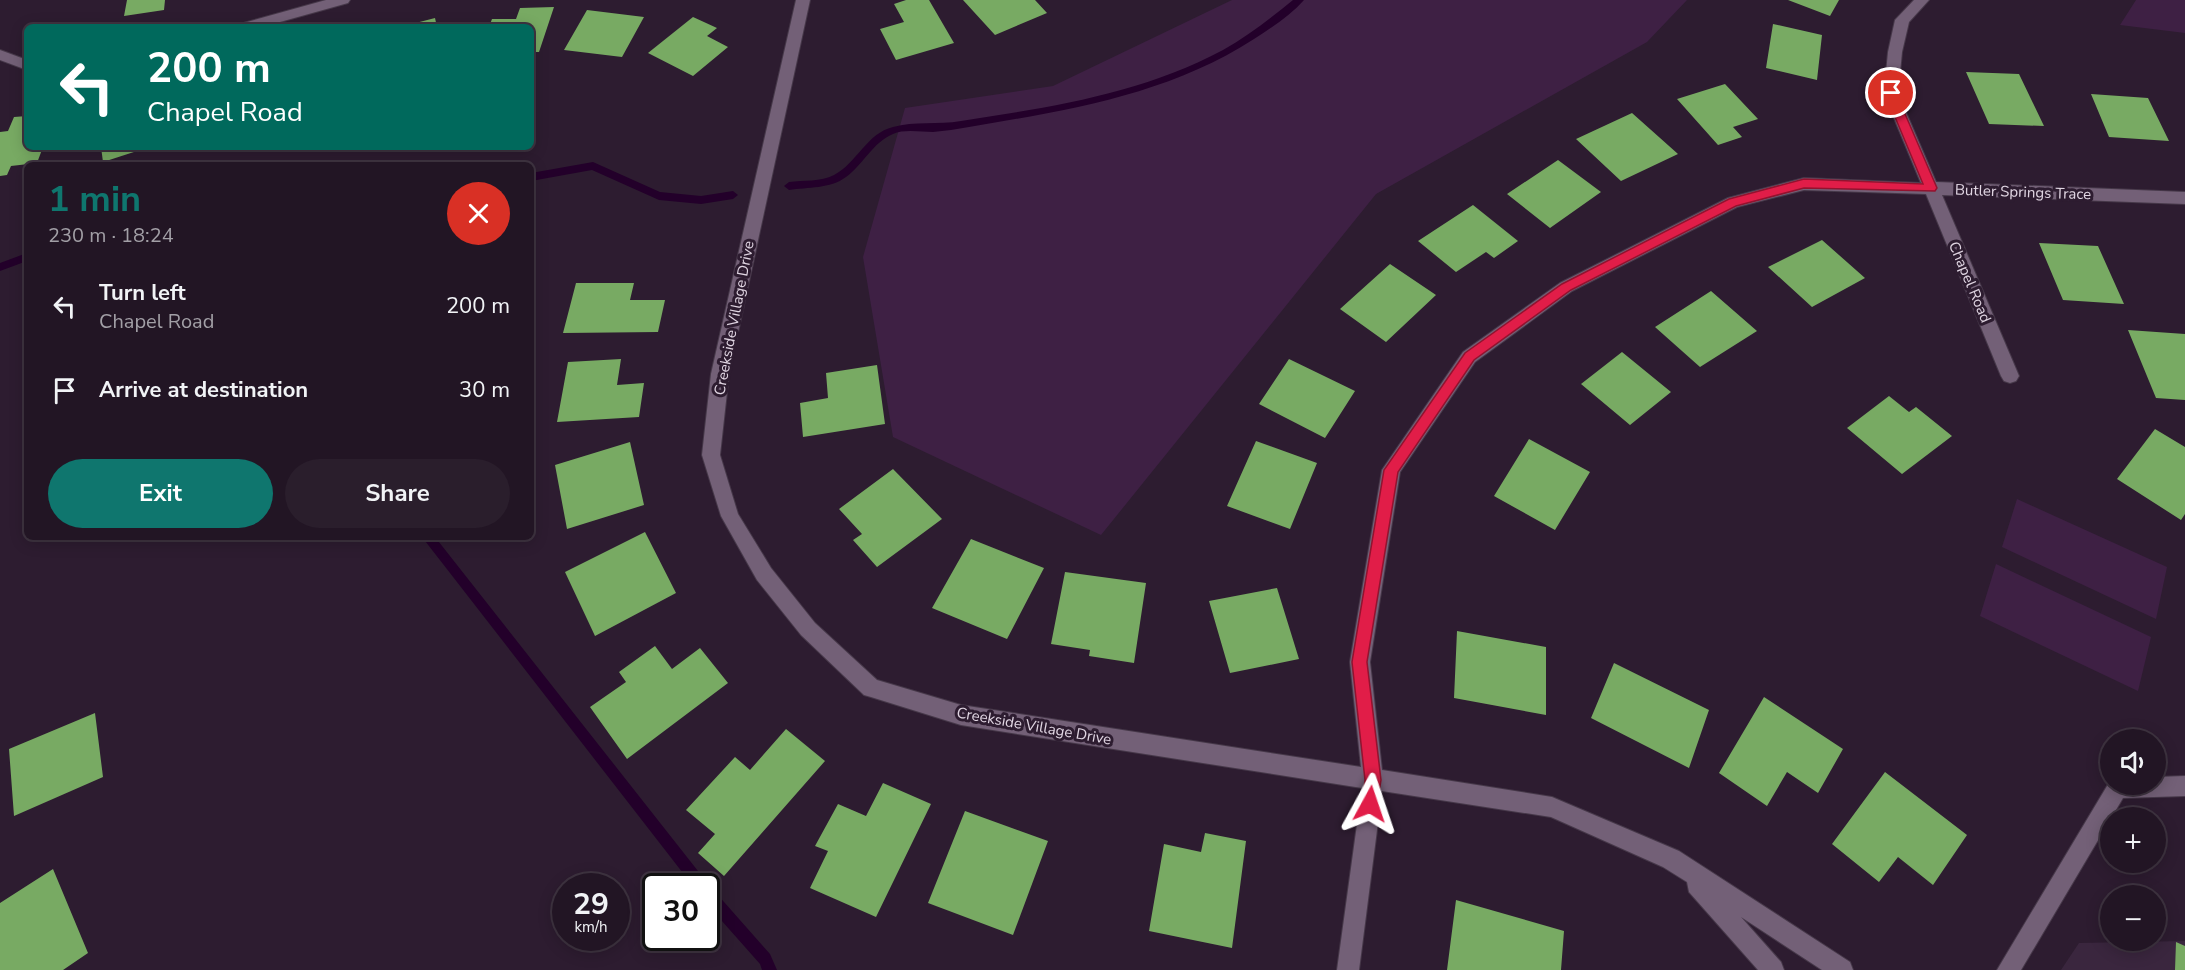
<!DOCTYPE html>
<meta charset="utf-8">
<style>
body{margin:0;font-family:"Nunito Sans",sans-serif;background:#2a1e2c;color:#f1f3f6;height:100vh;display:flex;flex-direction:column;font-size:22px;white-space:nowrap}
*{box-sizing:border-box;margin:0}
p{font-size:20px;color:#a29fa6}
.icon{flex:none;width:33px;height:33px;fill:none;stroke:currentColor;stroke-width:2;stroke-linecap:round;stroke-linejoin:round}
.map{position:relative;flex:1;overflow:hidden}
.sheet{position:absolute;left:24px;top:162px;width:510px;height:378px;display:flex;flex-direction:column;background:#221524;border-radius:9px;box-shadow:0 3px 15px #0003,0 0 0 2px #3f3441}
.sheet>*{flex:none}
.top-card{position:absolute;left:24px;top:24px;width:510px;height:126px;border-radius:9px;box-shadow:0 3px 15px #0003,0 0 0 2px #3f3441;background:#00695c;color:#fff;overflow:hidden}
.tools{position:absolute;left:2100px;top:729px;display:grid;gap:12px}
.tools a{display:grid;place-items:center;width:66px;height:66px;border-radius:50%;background:#221524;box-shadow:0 3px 15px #0003,0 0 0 2px #3f3441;font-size:30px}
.speed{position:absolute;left:552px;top:873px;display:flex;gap:12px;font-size:30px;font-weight:700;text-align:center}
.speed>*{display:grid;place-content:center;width:78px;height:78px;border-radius:50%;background:#221524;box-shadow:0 3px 15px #0003,0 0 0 2px #3f3441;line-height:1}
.speed small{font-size:15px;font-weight:400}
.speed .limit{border:3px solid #111;border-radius:9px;background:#fff;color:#111}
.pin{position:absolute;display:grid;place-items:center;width:51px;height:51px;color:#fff;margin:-26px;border:3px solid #fff;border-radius:50%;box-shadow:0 2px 6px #0007}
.me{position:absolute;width:66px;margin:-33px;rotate:5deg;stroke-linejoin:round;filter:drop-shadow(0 0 4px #0008)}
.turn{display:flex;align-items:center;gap:21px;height:126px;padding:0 24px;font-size:27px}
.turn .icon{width:78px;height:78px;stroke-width:2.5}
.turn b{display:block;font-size:42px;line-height:51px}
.round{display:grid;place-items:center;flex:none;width:63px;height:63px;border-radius:32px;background:#2a1e2c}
.headline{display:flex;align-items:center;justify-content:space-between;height:102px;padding:0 24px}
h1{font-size:36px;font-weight:700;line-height:45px;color:#0f766e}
.action{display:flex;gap:12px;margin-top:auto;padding:12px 24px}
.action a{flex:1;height:69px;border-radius:36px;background:#0f766e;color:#fff;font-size:24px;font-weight:700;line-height:69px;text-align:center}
.action a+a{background:#2a1e2c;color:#f1f3f6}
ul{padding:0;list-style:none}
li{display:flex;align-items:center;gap:18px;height:84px;padding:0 24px}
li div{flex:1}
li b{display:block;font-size:22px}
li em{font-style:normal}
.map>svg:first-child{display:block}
</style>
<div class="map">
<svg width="2185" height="970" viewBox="0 0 2185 970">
<rect width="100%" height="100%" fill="#2d1c30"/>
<path fill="#3a263e" d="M2185,941V970H2061L2079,943Z"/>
<path fill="#3e2044" d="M1232,0H1687L1647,42L1376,194L1101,535L893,437L863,257L905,108L1053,86Z
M2136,0H2185V33L2120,25Z
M2017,499L2167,567L2156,619L2002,547Z
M1996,564L2151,637L2138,691L1980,616Z"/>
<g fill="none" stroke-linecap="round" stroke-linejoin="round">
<path fill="#23002a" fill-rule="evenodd" d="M1293,0H1304C1291,15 1271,28 1254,39C1167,95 1069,110 969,127C957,129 945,131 933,132C921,132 904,129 893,134C873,142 863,165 846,177C830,189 808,187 789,190L784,186L789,182C803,180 821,182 834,175C857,163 867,133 893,127C914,121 938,125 961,121C1051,107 1141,94 1223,50C1248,36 1271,18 1293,0Z
M593,162L660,192L701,196L733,191L738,195L733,199L701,204L659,200L592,170L531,181V173Z
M27,253V261L0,271V263Z
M422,537H435L709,885L770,954L777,970H762L760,964L706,903V886H693Z"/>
</g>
<path fill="#78aa63" d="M127,0H165L164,10L124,16Z
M906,0H929L954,43L896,60L880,29L904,22L894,4Z
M963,0H1035L1047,13L995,35Z
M1788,0H1839L1830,16Z
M554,7L539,52H531V27H489L492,19H516L520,8Z
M587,10L644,17L622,57L564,50Z
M693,17L717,28L707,36L728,47L693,76L648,53Z
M435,18L437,27H404V26Z
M1773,24L1822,35L1817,80L1766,68Z
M1966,72L2019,74L2044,126L1989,124Z
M1725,84L1758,119L1733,127L1742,137L1718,145L1677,99Z
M2091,94L2148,98L2169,141L2109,137Z
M1632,113L1678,154L1621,181L1576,139Z
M27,116V147H43L37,163L11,166L7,175L0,176V132L8,131L14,117Z
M101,147H137V151L103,162Z
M1558,160L1601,192L1550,228L1507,194Z
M1473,205L1518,241L1494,258L1486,252L1456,272L1418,241Z
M1822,240L1865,278L1812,307L1768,267Z
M2039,243L2098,246L2124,304L2063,300Z
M1390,264L1436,295L1386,342L1340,309Z
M576,283H634L630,300H665L658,332L563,333Z
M1711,291L1757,331L1700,367L1655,327Z
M2128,330L2185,334V400L2156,398Z
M1622,352L1671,392L1630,425L1581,384Z
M621,359L617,385L644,383L639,417L557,422L568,362Z
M1289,359L1355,391L1325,438L1259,404Z
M877,365L885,424L803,437L800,403L828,398L826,373Z
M1889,396L1909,412L1916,407L1952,436L1902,474L1847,428Z
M2155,429L2185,447V514L2181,520L2117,479Z
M1529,439L1590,472L1555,530L1494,496Z
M1256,441L1317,463L1290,529L1227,506Z
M630,442L644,505L567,529L555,465Z
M893,469L942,519L877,567L853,540L862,534L839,509Z
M645,532L676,593L595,636L565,572Z
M971,539L1044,568L1007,639L932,608Z
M1065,572L1146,583L1134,663L1089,656L1090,650L1051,644Z
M1277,588L1299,659L1230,673L1209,601Z
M1457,631L1546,647V715L1454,698Z
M655,646L672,669L700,648L728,683L627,759L590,707L626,682L619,672Z
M1614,663L1709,710L1689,768L1591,718Z
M1764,697L1843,749L1818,793L1787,772L1767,806L1719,773Z
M95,713L103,777L14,816L9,749Z
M786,729L825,761L724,876L698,853L715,834L686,810L735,757L750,770Z
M1885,772L1967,835L1933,885L1898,857L1879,882L1832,844Z
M883,783L931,804L876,917L810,888L828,851L815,846L838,804L866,816Z
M965,811L1048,841L1013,935L928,903Z
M1205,833L1246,841L1232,948L1149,931L1164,844L1201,852Z
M53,869L88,953L63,970H0V903Z
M1456,900L1564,931L1561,970H1447Z
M2176,942L2185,946V970H2175Z"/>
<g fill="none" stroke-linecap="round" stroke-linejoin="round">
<defs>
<path id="minor" d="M326,0H350L348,3L262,27H238L240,24Z
M796,0H810L729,374L720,455L738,514L771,568L815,623L877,680L961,705L1361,767L1350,662L1382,470L1463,352L1560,283L1728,198L1804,178L1921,183L1884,94L1888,52L1895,20L1914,0H1929L1909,22L1902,52L1898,94L1936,182L2185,192V204L1942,195L2019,376L2016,381L2010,383L2004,381L2001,376L1926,194L1804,190L1737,207L1572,291L1475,362L1400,472L1370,662L1382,770L1552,797L1559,800L1679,851L1850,962L1853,970H1822L1741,917L1781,962L1784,970H1758L1689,892L1687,882L1663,867L1551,817L1382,791L1359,970H1337L1362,788L961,725L871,697L864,695L801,635L757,580L721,516L702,455L711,374Z
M0,50L27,60V70L0,60Z
M2185,776V796L2123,798L2021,970H1997L2110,781V784H2156V777Z"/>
</defs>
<use href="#minor" stroke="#463849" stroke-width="2"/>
<use href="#minor" fill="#736077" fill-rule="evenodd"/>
</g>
<path fill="#e11d48" stroke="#92132f" stroke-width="1.5" d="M1891,90L1896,93L1937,188L1935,191L1804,188L1736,206L1571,290L1474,360L1398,472L1367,662L1381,780L1376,810L1370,812L1365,810L1362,804L1365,780L1352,662L1384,470L1465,353L1562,284L1729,199L1804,179L1923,184L1885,93Z"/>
<g text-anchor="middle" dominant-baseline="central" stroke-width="6" stroke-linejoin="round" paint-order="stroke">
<g font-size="15" fill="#e1d6e3" stroke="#2d1c30">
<text transform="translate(2023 192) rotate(2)">Butler Springs Trace</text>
<text transform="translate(1970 282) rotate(67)">Chapel Road</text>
<text transform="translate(734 318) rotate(-79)">Creekside Village Drive</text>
<text transform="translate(1034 726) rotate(10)">Creekside Village Drive</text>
</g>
</g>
</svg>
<div class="tools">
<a><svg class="icon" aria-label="sound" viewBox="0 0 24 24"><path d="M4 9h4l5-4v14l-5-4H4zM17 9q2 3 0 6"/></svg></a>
<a>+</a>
<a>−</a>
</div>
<div class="speed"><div>29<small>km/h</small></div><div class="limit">30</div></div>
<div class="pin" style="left:1891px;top:93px;background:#d93025"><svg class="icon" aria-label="arrive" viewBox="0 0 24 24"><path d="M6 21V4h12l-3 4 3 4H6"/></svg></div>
<svg class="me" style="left:1370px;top:804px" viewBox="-20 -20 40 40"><path d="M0-17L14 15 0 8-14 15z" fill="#e11d48" stroke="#fff" stroke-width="4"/></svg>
<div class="top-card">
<div class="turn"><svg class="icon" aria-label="left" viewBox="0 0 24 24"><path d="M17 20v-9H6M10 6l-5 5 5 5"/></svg><div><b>200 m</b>Chapel Road</div></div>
</div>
<section class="sheet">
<div class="headline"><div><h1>1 min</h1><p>230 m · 18:24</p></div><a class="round" style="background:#d93025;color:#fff"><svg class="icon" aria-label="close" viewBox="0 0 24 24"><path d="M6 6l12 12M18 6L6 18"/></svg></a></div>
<ul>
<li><svg class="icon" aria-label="left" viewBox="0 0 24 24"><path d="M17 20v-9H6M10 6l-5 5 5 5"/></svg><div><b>Turn left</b><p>Chapel Road</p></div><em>200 m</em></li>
<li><svg class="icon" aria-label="arrive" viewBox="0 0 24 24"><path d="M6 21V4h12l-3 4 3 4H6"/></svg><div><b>Arrive at destination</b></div><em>30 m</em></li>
</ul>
<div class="action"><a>Exit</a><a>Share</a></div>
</section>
</div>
